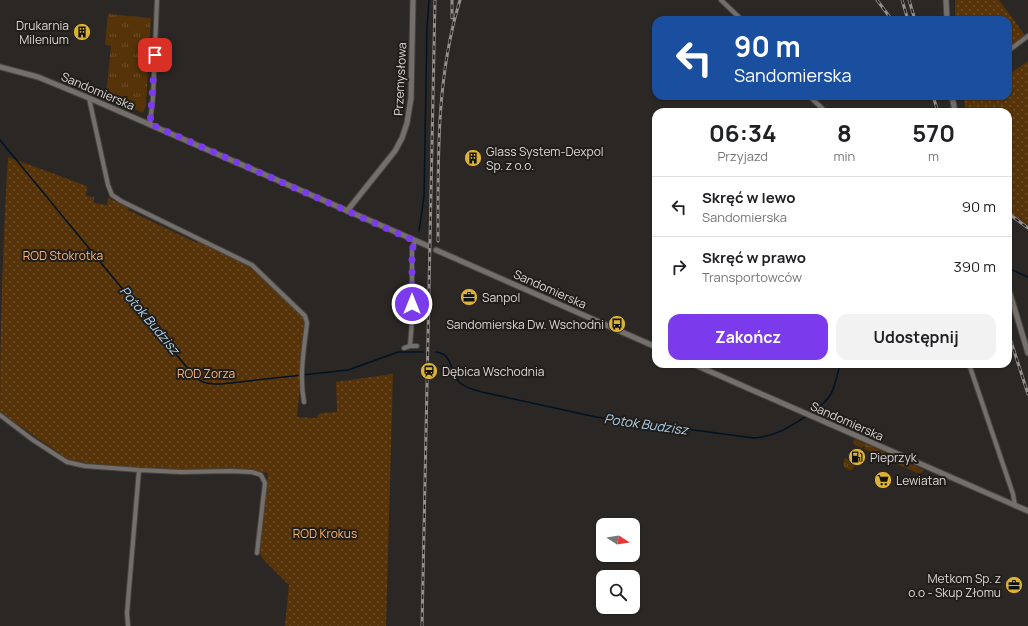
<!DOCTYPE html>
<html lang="pl">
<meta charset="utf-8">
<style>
body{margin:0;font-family:Manrope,sans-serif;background:#f2f2f2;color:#202124;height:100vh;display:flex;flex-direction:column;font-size:15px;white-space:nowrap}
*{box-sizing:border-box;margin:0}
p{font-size:13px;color:#757577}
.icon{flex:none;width:22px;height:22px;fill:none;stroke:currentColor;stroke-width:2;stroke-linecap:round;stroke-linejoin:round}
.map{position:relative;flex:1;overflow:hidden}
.sheet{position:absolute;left:652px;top:108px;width:360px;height:260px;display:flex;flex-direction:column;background:#fff;border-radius:12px;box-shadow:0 1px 3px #0004}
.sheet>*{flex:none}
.top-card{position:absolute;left:652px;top:16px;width:360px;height:84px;border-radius:12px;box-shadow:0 1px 3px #0004;background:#1a4fa0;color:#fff;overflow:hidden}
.needle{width:26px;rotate:102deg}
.fabs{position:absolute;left:596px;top:518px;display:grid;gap:8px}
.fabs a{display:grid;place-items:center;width:44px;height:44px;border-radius:8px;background:#fff;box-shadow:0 1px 3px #0004;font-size:20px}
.pin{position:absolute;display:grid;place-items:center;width:34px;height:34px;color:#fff;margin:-17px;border-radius:8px;box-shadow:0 2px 6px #0006}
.me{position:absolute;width:44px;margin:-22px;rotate:0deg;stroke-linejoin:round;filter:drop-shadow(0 0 3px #0008)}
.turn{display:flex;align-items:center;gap:14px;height:84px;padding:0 16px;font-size:18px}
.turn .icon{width:52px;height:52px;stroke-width:2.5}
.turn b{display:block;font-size:28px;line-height:34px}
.eta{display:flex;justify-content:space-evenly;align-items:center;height:68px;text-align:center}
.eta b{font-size:24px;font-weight:700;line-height:28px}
.button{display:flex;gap:8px;margin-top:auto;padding:8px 16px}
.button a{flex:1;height:46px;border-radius:12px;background:#7c3aed;color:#fff;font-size:16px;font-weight:700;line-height:46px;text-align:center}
.button a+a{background:#f2f2f2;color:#202124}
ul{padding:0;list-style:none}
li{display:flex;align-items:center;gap:12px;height:60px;padding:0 16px;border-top:1px solid #e0e0e0}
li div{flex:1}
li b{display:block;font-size:15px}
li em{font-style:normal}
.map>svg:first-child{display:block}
</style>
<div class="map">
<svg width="1028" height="626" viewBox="0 0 1028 626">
<defs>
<pattern id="grass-tufts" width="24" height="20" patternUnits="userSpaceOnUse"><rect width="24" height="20" fill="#573309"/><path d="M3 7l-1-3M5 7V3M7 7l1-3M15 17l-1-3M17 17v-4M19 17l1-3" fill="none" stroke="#6f502c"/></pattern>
<pattern id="garden-dots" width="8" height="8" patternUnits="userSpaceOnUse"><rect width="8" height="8" fill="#573309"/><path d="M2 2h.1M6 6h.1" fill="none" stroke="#6f502c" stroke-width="1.8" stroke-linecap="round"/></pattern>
</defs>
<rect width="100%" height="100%" fill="#2b2724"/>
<path fill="url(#grass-tufts)" d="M108,14L151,18L146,105L143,113L106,95L111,46L105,45Z
M854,439L885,452V456L881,457L864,449L865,447L863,446L862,448L855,445L853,443Z
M845,458L853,462L854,467L851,471L845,468L843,464Z
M894,458L899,459L924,470L921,473H917L893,462Z"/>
<path fill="url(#garden-dots)" d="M955,0H999L1025,35L1008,48V20H955Z
M1028,61V225L1008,211V112H965L964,96H1008V75Z
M8,157L87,186L86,196L94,197V203L107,205L108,198L129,207L128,210L197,243L199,240L251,266L302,314L306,323L297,417L316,418L320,413L337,412L336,382L393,374L386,626H285L289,585L264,560L260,554L268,473L240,469L181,470L101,465L69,460L0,412C0,327 3,242 8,157Z"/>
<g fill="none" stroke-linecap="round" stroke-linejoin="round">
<path stroke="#001324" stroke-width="1.5" d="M0,140L194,376C202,384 211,384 221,384L348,370L398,352H423
M419,231L424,197L427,28L429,0
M1008,268L1028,277
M436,352C453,354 449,370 459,382C465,388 474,390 482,392L596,417L754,438C775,437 791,426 808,415
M811,413C835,396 833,391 840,364"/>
<defs>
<path id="minor" d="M721,0L742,20
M1008,51L1028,36
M809,96L826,112
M89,98L108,185L112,195L121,201L252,265L305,316L307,323C304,349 299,376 304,402
M150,124L153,97L157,0
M415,241L412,250V321L410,346H417
M404,348L410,346
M969,364L1013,494L1015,506
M0,415L33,440L67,462L85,466L139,470L181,472L231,471L252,472L261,475L265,483L257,553
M128,626L127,613L139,470"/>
<path id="tertiary" d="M946,0L947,20
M0,67L38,77L89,98L428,246
M952,96L955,112
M347,211L395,151L402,138L407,123L411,98L413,0
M436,250L656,347
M1008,287L1028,353
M693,364L1028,511"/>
</defs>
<use href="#minor" stroke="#474441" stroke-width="6"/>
<use href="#tertiary" stroke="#474441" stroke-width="7"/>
<use href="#minor" stroke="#746f6b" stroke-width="4"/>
<use href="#tertiary" stroke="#746f6b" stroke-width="5"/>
<defs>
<path id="rail" d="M877,0L892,20
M902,0L908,20
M909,0L915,20
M452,18V0
M933,96L938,112
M1008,213L1028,228
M438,241C438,160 436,78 460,0
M1008,332L1028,394
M422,626L435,0"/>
</defs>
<use href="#rail" stroke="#938f8d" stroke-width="3"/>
<use href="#rail" stroke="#211d1a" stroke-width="1.5" stroke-dasharray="4.5" stroke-linecap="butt"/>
</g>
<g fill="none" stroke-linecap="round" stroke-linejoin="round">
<path stroke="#7c3aed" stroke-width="7" stroke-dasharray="0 12.6" d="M155,55L150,124L415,241L412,250V304"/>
</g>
<defs>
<symbol id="building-disc" viewBox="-11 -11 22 22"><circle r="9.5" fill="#dbb233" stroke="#211d1a"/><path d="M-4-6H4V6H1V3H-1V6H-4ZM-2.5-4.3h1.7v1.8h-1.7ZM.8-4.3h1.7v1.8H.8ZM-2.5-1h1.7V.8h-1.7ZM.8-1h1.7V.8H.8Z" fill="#111"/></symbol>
<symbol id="office-disc" viewBox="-11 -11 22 22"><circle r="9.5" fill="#dbb233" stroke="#211d1a"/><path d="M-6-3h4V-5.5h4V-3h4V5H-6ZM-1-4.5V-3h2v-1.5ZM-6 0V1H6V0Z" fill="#111"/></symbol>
<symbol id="bus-disc" viewBox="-11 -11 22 22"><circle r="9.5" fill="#dbb233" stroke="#211d1a"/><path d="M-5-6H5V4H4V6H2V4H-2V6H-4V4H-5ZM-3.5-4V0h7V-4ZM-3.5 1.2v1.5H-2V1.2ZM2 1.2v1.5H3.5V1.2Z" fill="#111"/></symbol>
<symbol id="station-disc" viewBox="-11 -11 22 22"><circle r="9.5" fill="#dbb233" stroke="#211d1a"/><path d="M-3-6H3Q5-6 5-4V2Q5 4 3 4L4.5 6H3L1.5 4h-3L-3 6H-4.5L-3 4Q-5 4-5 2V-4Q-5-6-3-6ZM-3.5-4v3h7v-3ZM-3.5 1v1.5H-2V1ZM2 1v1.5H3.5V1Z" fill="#111"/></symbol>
<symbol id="fuel-disc" viewBox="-11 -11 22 22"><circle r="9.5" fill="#dbb233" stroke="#211d1a"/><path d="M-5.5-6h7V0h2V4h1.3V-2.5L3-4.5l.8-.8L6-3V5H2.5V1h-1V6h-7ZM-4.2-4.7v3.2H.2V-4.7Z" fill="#111"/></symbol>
<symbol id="supermarket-disc" viewBox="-11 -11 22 22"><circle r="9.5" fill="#dbb233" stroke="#211d1a"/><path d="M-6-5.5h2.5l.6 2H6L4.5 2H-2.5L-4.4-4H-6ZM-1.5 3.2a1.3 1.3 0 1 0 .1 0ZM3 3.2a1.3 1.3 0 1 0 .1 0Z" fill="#111"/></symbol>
</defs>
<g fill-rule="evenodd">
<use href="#building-disc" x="72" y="22" width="20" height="20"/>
<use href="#building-disc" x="463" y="148" width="20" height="20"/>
<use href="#office-disc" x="459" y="287" width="20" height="20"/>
<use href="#bus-disc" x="607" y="314" width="20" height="20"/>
<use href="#station-disc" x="419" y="361" width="20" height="20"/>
<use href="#fuel-disc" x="847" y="447" width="20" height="20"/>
<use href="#supermarket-disc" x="873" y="470" width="20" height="20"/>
<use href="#office-disc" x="1004" y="575" width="20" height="20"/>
</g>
<g text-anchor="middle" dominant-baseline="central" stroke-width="4" stroke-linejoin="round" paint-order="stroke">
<g font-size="12" fill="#dad7d5" stroke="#211d1a" text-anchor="start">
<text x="69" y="25" text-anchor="end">Drukarnia<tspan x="69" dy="14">Milenium</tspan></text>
<text x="486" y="151">Glass System-Dexpol<tspan x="486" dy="14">Sp. z o.o.</tspan></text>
<text x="482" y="297">Sanpol</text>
<text x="604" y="324" text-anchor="end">Sandomierska Dw. Wschodni</text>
<text x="442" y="371">Dębica Wschodnia</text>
<text x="870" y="457">Pieprzyk</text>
<text x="896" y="480">Lewiatan</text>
<text x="1001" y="578" text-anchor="end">Metkom Sp. z<tspan x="1001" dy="14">o.o - Skup Złomu</tspan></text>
</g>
<g font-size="12" fill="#dad7d5" stroke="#211d1a">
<text transform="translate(400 79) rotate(-87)">Przemysłowa</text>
<text transform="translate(98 91) rotate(23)">Sandomierska</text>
<text transform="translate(550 289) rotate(24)">Sandomierska</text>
<text transform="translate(847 421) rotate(24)">Sandomierska</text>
</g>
<g font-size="12" fill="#fbb571" stroke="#211d1a">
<text x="63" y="255">ROD Stokrotka</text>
<text x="206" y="373">ROD Zorza</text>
<text x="325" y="533">ROD Krokus</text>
</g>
<g font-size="13" font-style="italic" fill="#add4f2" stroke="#211d1a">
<text transform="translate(150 320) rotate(50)">Potok Budzisz</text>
<text transform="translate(646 424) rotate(8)">Potok Budzisz</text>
</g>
</g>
</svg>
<div class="fabs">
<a><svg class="needle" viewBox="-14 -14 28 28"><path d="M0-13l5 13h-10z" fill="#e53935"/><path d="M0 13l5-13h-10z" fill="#757577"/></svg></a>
<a><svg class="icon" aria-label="search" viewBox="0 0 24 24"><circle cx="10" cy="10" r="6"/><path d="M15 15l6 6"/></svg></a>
</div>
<div class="pin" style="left:155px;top:55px;background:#d93025"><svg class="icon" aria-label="arrive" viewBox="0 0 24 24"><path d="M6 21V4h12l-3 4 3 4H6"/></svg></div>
<svg class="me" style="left:412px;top:304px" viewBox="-20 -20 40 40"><circle r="17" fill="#7c3aed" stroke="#fff" stroke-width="3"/><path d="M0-11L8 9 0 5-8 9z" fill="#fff"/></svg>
<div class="top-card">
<div class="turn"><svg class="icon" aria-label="left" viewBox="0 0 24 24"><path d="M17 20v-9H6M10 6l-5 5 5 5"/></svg><div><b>90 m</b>Sandomierska</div></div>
</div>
<section class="sheet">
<div class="eta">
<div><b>06:34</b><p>Przyjazd</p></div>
<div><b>8</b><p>min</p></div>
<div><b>570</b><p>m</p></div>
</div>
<ul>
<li><svg class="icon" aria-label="left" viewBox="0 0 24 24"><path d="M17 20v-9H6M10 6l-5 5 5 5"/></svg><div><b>Skręć w lewo</b><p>Sandomierska</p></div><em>90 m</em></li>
<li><svg class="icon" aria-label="right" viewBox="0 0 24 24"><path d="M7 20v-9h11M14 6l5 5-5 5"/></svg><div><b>Skręć w prawo</b><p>Transportowców</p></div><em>390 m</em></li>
</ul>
<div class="button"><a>Zakończ</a><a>Udostępnij</a></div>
</section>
</div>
